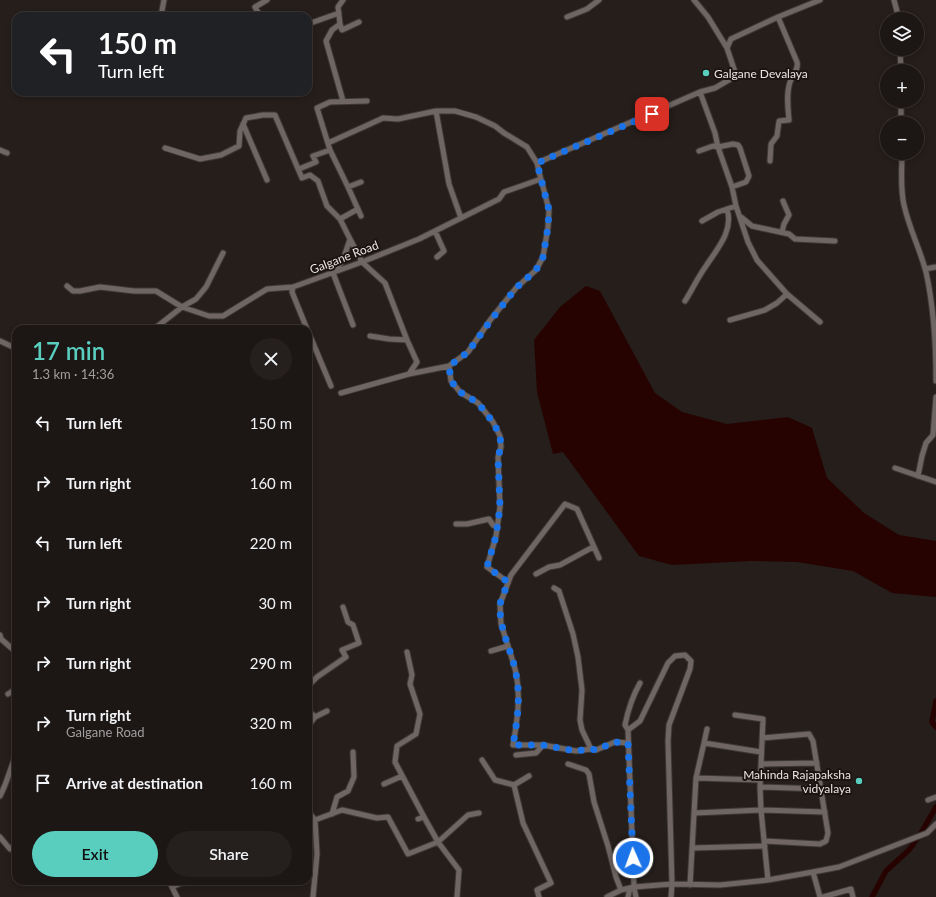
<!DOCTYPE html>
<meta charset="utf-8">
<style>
body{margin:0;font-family:Lato,sans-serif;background:#251f1d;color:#f1f3f6;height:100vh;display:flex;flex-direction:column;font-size:15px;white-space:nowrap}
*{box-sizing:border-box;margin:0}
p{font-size:13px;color:#a09fa0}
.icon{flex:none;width:22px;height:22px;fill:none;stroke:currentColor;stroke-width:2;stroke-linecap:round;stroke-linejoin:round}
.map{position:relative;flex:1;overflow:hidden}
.details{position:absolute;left:12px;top:325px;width:300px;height:560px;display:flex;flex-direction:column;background:#1c1614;border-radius:12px;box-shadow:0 2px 6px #0003,0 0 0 1px #3a3534}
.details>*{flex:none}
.hud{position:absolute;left:12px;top:12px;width:300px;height:84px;border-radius:12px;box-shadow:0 2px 6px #0003,0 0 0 1px #3a3534;background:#202124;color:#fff;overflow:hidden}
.fabs{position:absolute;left:880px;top:12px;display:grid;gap:8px}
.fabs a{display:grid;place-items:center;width:44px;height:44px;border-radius:50%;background:#1c1614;box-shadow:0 2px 6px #0003,0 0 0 1px #3a3534;font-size:20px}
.pin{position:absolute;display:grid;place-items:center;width:34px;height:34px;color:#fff;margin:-17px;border-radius:8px;box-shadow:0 2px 6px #0006}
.me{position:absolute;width:44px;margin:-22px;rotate:358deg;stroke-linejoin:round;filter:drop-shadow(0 0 3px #0008)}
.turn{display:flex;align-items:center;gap:14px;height:84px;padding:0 20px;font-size:18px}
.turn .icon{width:52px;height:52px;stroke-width:2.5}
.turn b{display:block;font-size:28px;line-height:34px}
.round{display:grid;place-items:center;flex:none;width:42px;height:42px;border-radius:21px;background:#251f1d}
.overview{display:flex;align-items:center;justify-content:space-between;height:68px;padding:0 20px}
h1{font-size:24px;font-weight:600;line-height:30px;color:#59cebf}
.action{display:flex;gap:8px;margin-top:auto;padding:8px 20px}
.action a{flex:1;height:46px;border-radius:24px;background:#59cebf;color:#111;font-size:16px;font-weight:600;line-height:46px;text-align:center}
.action a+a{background:#251f1d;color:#f1f3f6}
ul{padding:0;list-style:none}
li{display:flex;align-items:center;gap:12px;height:60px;padding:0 20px}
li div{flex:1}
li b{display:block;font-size:15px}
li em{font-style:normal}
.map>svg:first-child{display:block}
</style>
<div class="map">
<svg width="936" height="897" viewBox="0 0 936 897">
<rect width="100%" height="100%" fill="#251e1b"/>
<path fill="#260300" d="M586,286L600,291L655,393L682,412L727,424L788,417L812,428L827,478L864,513L899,535L936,541V597L892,593L853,571L797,562L751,561L672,565L639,556L563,452L553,454L537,392L534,340L560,307Z"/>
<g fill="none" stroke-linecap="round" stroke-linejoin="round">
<path stroke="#260300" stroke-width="5.5" d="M936,701L932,722L936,727
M872,897L886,871L909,850L921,833L936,807"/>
<defs>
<path id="street" d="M343,0L338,7L340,24L332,30L326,41L343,101
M694,0L708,17L727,48
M894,0L899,19
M161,16L164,0
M260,16L255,7L267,0
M567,17L587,9L599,0
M308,24L339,13
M340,24L342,30L359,22
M900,49L901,71
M700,92L715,133L718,147L732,187L736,206L748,242L757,260L787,294L820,322
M901,101V123
M436,111L449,184L461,218
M243,124L267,180
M328,143L370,124L383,118L398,119L436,111H455L476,117L495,126L504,133L527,147L537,163L541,180
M165,148L200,159L221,155L239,146L240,131L246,118L263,115H275L302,178L310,175L318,181L327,206L340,219L350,239L343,260L333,273L353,325
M0,150L7,153
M330,150L348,187L361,182
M699,151L713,146L718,147L733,144L738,145L740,148L749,176L746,182L732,187
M902,153C902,170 900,188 904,205C909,228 920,249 926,272C934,308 936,344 936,381
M770,161L771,144L777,136L779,121L789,120C788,108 786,94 790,82C792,75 799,70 797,62L778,17
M537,163L700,92L715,88L734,77L735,72L727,48L731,39L778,17L820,0
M299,169L316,162L313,156L330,150L317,108L330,102L367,101
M348,187L361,216
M741,217L752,226L789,234L795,239L835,241
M340,219L358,209
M702,221L718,212L736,206
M435,231L444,251L437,257
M782,232L784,224L789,215L783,201
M925,269L936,267
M67,286L73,291H80L100,287L134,291H156L182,307L196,299L206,287L223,253
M293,287L292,292L307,329
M685,301C692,290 698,277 706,266C717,249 734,231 727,209
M730,320L765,310L777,303L787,294
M154,329L182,307L209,316H223L267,289L293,287L362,262L419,239L499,199L504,192L541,179L549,210L548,227L543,257L536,270L516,288L491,319L468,352L449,366L451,381L460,392L478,403L493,422L500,436L501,447L498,457L500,507L496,536L487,567L508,582
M308,331L331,386
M370,336L389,339L407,340
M0,341L13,347L16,352
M409,374L449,366
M341,393L409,374L417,362L407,340L385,283L362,262L350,239
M895,468L936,482
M918,476L922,456L926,443L933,435L936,397
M456,524H467L489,519L493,525L497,527
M536,574L549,567L560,565L593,547
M554,588L559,591L573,634L578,657L582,690L580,720L582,730L591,749L596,750L615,742L628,743
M0,635L1,639L16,652
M508,646L501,624L500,604L511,575L565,504L577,509L599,558
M491,651L508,646C511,655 514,664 516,673C521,697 517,722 513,745H543L576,751L591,749
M407,652L412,675L410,684L420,714L416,734L397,746L395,762L424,817
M640,683C632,697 628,710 625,725L628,730L640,721L668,663L675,656L685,655L691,661L690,669L669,725L668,741L672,884L671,897
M308,686L317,677L346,657L342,650L359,643L353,625L348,622L343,607
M8,694L16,689
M308,708L309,711L315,717
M735,715L763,719L760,787L761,810L768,880
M308,726L315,717L327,711
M628,730L634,887L636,897
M762,738L809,734L813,741L828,833L826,841L820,844L764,841
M704,743L761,752
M516,755L536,753L543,745
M482,760L495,780L514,785L523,823L551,883L537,890L539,897
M568,764L586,770L589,774L594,802L608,846L616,877L621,890
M761,764L817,763
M696,778L760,780
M384,784L402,776
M514,785L529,776
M760,787L821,789
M0,796C7,783 10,769 16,755
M928,800L936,797
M695,813L761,810L825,812
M308,814L311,815L315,820L317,854L313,897
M332,814L337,797L348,791L354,777L353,752
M315,820L342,810L377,818L388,817L408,854L438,842L424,817L418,819
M0,837L10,849L16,845
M692,848L765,846
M813,872L820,897
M169,881L177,897
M690,885L696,778L704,743L707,729
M172,887L181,883L208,881
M457,897L459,870L438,842L468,815L479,813
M607,897L621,890L634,887L672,884L720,885L768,880L813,872L839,867L927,833L936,824
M628,897L630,888
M823,897L851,889L853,897"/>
</defs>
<use href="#street" stroke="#3e3836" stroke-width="7"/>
<use href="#street" stroke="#6f6663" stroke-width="5"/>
</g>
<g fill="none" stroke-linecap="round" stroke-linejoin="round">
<path stroke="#1a73e8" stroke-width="7" stroke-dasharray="0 12.6" d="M633,858L628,743L615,742L596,750L591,749L576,751L543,745H513C517,722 521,698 516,674C512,651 499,629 500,605C501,597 506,589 508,582L487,567L496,536L500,507L498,457L501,447L500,436L493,422L478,403L460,392L451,381L449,366L468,352L491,320L516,288L536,270L543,257L548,227L549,210L537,163L652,114"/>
</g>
<g fill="#59cebf" stroke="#1c1412" stroke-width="1.5">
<circle cx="706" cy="73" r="4"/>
<circle cx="859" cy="781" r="4"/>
</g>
<g text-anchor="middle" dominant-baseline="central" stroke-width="4" stroke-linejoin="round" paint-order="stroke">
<g font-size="12" fill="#e9e4e2" stroke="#1c1412" text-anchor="start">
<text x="714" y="73">Galgane Devalaya</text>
<text x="851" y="774" text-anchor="end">Mahinda Rajapaksha<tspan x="851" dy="14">vidyalaya</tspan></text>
</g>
<g font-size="12" fill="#e9e4e2" stroke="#1c1412">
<text transform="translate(344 257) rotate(-21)">Galgane Road</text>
</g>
</g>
</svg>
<div class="fabs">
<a><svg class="icon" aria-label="layers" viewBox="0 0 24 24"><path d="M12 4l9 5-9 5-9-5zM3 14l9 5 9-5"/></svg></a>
<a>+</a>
<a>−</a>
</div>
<div class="pin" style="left:652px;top:114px;background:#d93025"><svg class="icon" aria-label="arrive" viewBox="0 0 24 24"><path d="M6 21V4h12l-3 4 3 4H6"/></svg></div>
<svg class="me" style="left:633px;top:858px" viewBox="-20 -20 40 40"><circle r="17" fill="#1a73e8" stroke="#fff" stroke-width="3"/><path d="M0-11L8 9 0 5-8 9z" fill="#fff"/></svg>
<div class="hud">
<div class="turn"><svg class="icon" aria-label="left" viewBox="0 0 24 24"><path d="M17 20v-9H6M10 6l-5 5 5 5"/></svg><div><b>150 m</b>Turn left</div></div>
</div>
<section class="details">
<div class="overview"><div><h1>17 min</h1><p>1.3 km · 14:36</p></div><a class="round"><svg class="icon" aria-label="close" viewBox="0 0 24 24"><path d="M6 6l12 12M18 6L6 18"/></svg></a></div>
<ul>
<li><svg class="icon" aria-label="left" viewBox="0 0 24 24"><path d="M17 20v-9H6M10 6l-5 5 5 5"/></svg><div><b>Turn left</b></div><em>150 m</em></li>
<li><svg class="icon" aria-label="right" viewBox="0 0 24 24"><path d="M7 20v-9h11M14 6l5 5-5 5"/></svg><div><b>Turn right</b></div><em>160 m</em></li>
<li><svg class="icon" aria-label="left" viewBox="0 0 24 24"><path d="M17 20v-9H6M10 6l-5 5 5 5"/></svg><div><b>Turn left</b></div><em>220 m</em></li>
<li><svg class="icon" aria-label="right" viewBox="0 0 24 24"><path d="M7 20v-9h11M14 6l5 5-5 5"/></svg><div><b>Turn right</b></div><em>30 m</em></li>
<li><svg class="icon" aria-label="right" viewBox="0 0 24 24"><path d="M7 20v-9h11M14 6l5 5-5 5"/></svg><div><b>Turn right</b></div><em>290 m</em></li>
<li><svg class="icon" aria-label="right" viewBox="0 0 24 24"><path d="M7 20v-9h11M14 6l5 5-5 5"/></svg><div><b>Turn right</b><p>Galgane Road</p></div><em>320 m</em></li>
<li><svg class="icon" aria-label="arrive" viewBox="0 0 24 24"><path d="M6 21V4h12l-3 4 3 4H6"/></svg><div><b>Arrive at destination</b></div><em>160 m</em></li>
</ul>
<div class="action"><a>Exit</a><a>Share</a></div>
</section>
</div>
